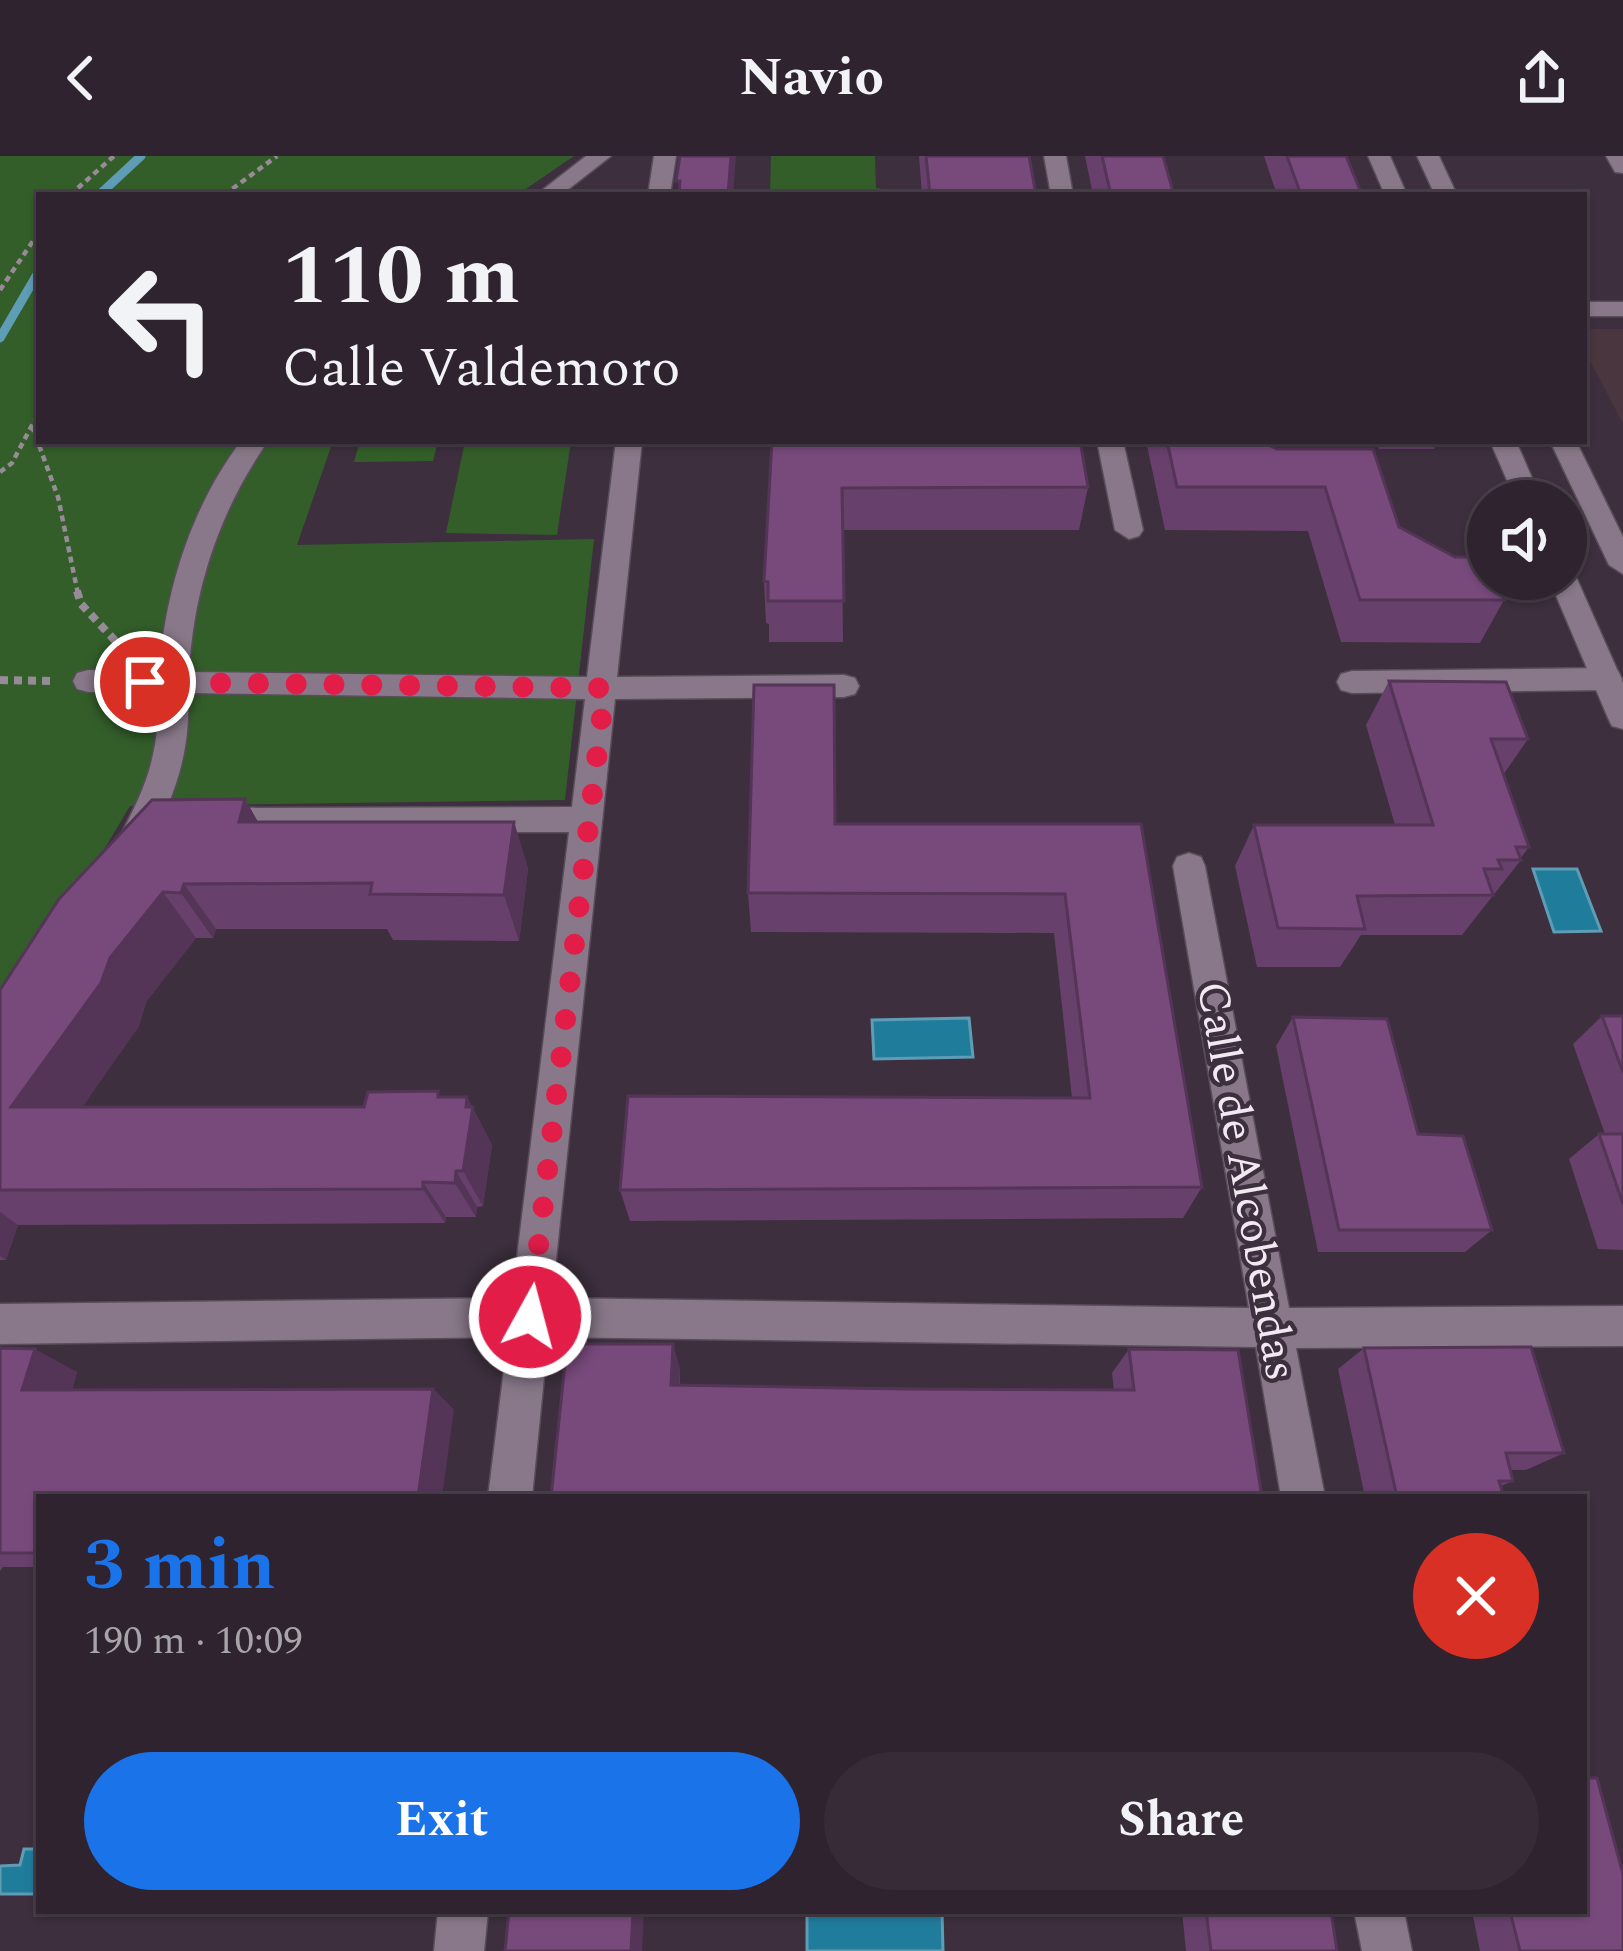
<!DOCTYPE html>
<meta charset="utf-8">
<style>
body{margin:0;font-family:Spectral,serif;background:#362b36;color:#f1f3f6;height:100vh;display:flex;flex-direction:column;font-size:45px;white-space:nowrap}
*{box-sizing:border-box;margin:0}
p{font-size:39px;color:#a7a4aa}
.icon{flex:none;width:66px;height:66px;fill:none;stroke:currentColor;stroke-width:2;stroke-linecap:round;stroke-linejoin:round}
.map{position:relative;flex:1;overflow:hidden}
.drawer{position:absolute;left:36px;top:1338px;width:1551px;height:420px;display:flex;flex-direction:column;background:#2e232e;border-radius:0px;box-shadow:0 3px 9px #0004,0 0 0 3px #49404a}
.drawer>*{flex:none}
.banner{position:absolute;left:36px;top:36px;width:1551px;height:252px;border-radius:0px;box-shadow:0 3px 9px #0004,0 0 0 3px #49404a;background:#2e232e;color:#f1f3f6;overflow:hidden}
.fabs{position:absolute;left:1467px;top:324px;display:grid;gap:24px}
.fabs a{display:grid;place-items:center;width:120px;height:120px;border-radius:50%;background:#2e232e;box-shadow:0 3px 9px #0004,0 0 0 3px #49404a;font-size:60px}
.pin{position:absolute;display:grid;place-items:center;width:102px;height:102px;color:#fff;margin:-51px;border:6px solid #fff;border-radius:50%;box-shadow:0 3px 12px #0007}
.me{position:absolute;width:132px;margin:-66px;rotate:7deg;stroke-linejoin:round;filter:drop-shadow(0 0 9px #0008)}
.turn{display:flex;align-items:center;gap:42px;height:252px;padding:0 48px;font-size:54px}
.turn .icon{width:156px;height:156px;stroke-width:2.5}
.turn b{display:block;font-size:84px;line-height:102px}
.round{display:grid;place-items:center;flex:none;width:126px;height:126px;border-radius:63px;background:#362b36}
.overview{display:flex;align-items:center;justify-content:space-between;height:204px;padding:0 48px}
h1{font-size:72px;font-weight:700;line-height:90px;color:#1a73e8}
.action{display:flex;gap:24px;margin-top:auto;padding:24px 48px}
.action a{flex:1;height:138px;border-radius:72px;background:#1a73e8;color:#fff;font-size:48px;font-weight:700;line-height:138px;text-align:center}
.action a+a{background:#362b36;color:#f1f3f6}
header{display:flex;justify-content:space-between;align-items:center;height:156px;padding:0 48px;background:#2e232e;font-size:54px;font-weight:700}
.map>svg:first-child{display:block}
</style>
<header><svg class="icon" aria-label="back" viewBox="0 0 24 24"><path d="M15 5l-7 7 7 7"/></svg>Navio<svg class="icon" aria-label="share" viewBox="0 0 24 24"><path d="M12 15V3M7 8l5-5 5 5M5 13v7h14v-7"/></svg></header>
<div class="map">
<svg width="1623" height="1795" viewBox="0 0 1623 1795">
<rect width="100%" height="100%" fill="#3d2f3e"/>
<path fill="#49363f" d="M1584,173H1623V268L1584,193Z"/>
<path fill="#335e2a" d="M0,0H574L517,39H39V285H333L297,389L594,383L565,644L130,650L0,868Z
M771,0H875L876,32L923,39H770Z
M360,285H438L433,305L354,306Z
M465,285H571L557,379L446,377Z"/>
<path fill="#207c9b" stroke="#5f9cb5" stroke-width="3" d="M1533,713H1577L1601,775L1554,776Z
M969,862L973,901L874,903L872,864Z
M24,1693H39V1738H0V1710L20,1709Z
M807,1755H942L943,1795H807Z"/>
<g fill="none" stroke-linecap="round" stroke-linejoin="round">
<path stroke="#5f9cb5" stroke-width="9" d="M99,39L141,0
M0,182L39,115"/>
<defs>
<path id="street" d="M586,0H611L561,39H536Z
M654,0H676L670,39H648Z
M1044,0H1066L1073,39H1051Z
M1606,0H1623V17L1615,16Z
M1584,146H1623V160H1584Z
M241,285H268C220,355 194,430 189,516L587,521L616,285H642L617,521L844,519L855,522L859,530L855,538L844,541L615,543L552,1142L1249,1152L1173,710L1177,701L1189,697L1201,701L1205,710L1289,1152L1623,1150V1190L1296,1192L1325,1341H1281L1256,1191L548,1181L532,1341H488L508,1181L0,1188V1148L512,1142L569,676H210L199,673L194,664L199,655L210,652L572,651L585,543L188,537C191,598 174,644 144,697L132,701L120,697L116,688C145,633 160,600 158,537L88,536L77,533L73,525L77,517L88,514L159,515C166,432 191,352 241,285Z
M1097,285H1123L1143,374L1139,380L1129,383L1115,374Z
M1607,512L1618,515L1622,523L1618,531L1607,534L1352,537L1341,534L1337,526L1341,518L1352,515Z
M438,1755H488L484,1795H434Z
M1354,1755H1404L1412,1795H1362Z"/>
<path id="secondary" d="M1368,0H1390L1407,39H1385Z
M1417,0H1439L1457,39H1435Z
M1490,285H1516L1542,345H1516Z
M1550,285H1576L1623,381V418L1609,409Z
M1566,414L1577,423L1623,527V573L1612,570L1608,562L1549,423H1566Z"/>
</defs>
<use href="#street" stroke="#594d5a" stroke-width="3"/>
<use href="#secondary" stroke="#594d5a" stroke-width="3"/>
<path stroke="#978b98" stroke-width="4.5" stroke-dasharray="6 4.5" stroke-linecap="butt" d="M70,39L114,0
M224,39L277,0
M0,134L39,76
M32,270L58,341L78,438
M0,316L12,307L39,256"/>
<path stroke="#978b98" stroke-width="8" stroke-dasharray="8 6" stroke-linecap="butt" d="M77,435L81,448L121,491
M0,524L56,525"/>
<use href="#street" fill="#887889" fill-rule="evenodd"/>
<use href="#secondary" fill="#887889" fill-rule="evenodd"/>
</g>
<path fill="#67406b" d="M919,0H1029L1036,39H922Z
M1085,0H1163L1174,39H1093Z
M1264,0H1346L1362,39H1277Z
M772,285L1088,331L1079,374H842L843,486H769V468L766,467L764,425Z
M1146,285H1260L1504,444L1480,487L1341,486L1308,375L1165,374Z
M1376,285H1438L1434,293H1379Z
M1389,525L1528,583L1503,619L1529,691L1520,703L1521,704L1462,779H1361L1340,811H1257L1235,710L1254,669H1395L1366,569Z
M245,643L258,666H514L528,713L519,785L393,784L387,773H216L213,782H196L146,846L139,870L82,951H364L441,941H467L492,989L483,1050L477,1051L476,1061H446L445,1067L18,1069L6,1104H0V834Z
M835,668H1141L1202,1031L1183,1062L630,1065L620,1034L1072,942L1054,777L751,776L748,737Z
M1602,860H1623V1094L1598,1093L1569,1003L1599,978H1605L1573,888Z
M1293,861L1418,978L1492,1074L1465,1096H1318L1276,890Z
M0,1192L77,1216L72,1234L433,1233L454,1254L39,1341V1411H3L0,1415Z
M1364,1192L1564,1297L1526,1314H1510L1513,1325L1501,1330L1504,1341H1365L1338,1213Z
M1129,1193L1262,1341H551L680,1212V1229L1114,1234L1112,1217Z
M1182,1755H1331L1337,1795H1186Z
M1472,1755H1584L1623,1795H1480Z"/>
<path fill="#543457" d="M731,0H736L733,39H728Z
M245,643L272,691L239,666Z
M514,666L528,713L519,785L504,739Z
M184,728L216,773L213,782L181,737Z
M163,736L196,782L146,846L139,870L56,989L11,951L110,802Z
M467,941L492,989L483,1050L463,1015Z
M456,1015L477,1051L476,1061L455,1027Z
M423,1026L446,1061L445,1067L423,1033Z
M0,1056L18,1069L6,1104L0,1100Z
M673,1188L680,1212L678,1251L671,1229Z
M35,1193L77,1216L65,1256L22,1234Z
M433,1233L454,1254L442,1341H418Z
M633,1755H644L642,1795H631Z"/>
<path fill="#784a7c" stroke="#543457" stroke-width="3" d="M680,0H731L728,39H679L680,25H676Z
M926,0H1029L1036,39H930Z
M1102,0H1163L1174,39H1111Z
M1287,0H1346L1362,39H1301Z
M772,285H1080L1088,331L842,332L844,445H768V426L764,425Z
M1167,285H1260L1277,293H1373L1399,371L1455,401H1487L1488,423H1496L1504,444H1360L1325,331H1177Z
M1389,525L1506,526L1528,583H1491L1529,691H1516L1521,704H1498L1502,713H1484L1493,739L1357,740L1365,773L1278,772L1254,669H1433Z
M754,529H834L835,668H1141L1202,1031L620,1034L628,940L1090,942L1065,738L748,737Z
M245,643L239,666H514L504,739L370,738L372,727L184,728L181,737L163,736L110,802L101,827L11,951H364L368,936L438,935V941H467L466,951H473L463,1015H456L455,1027L423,1026V1033L0,1034V834L59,743L152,644Z
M1602,860H1623V916Z
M1293,861L1387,863L1418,978L1463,980L1492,1074H1339Z
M1599,978H1623V1048Z
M567,1188H673L671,1229L903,1233L1134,1234L1129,1193L1238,1194L1262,1341H551Z
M1531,1191L1564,1297H1506L1513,1325H1499L1504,1341H1397L1364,1192Z
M0,1192L35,1193L22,1234L433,1233L418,1341H39V1397H0Z
M1584,1622H1597L1623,1718V1795H1520L1510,1755H1584Z
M509,1755H633L631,1795H505Z
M1206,1755H1331L1337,1795H1211Z"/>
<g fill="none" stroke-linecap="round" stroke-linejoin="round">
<path stroke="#e11d48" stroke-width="21" stroke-dasharray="0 37.8" d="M145,526L605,532L530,1161"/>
</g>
<g text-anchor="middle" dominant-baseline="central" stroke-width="9" stroke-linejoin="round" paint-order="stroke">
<g font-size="45" fill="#f1e8f2" stroke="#3d2f3e">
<text transform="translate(1246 1025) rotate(80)">Calle de Alcobendas</text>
</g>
</g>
</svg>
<div class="fabs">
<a><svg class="icon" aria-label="sound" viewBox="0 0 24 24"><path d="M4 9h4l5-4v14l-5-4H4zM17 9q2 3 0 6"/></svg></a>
</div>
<div class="pin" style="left:145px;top:526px;background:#d93025"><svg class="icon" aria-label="arrive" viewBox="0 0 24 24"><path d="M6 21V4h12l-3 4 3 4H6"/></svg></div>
<svg class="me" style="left:530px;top:1161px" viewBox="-20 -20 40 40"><circle r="17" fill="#e11d48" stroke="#fff" stroke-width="3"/><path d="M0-11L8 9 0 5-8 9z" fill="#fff"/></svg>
<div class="banner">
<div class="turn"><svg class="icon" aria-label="left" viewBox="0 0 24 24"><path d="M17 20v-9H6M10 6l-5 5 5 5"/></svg><div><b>110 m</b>Calle Valdemoro</div></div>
</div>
<section class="drawer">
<div class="overview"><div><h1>3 min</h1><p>190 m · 10:09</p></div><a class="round" style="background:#d93025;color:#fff"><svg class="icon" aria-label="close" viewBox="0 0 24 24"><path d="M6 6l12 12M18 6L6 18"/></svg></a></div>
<div class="action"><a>Exit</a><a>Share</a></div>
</section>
</div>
